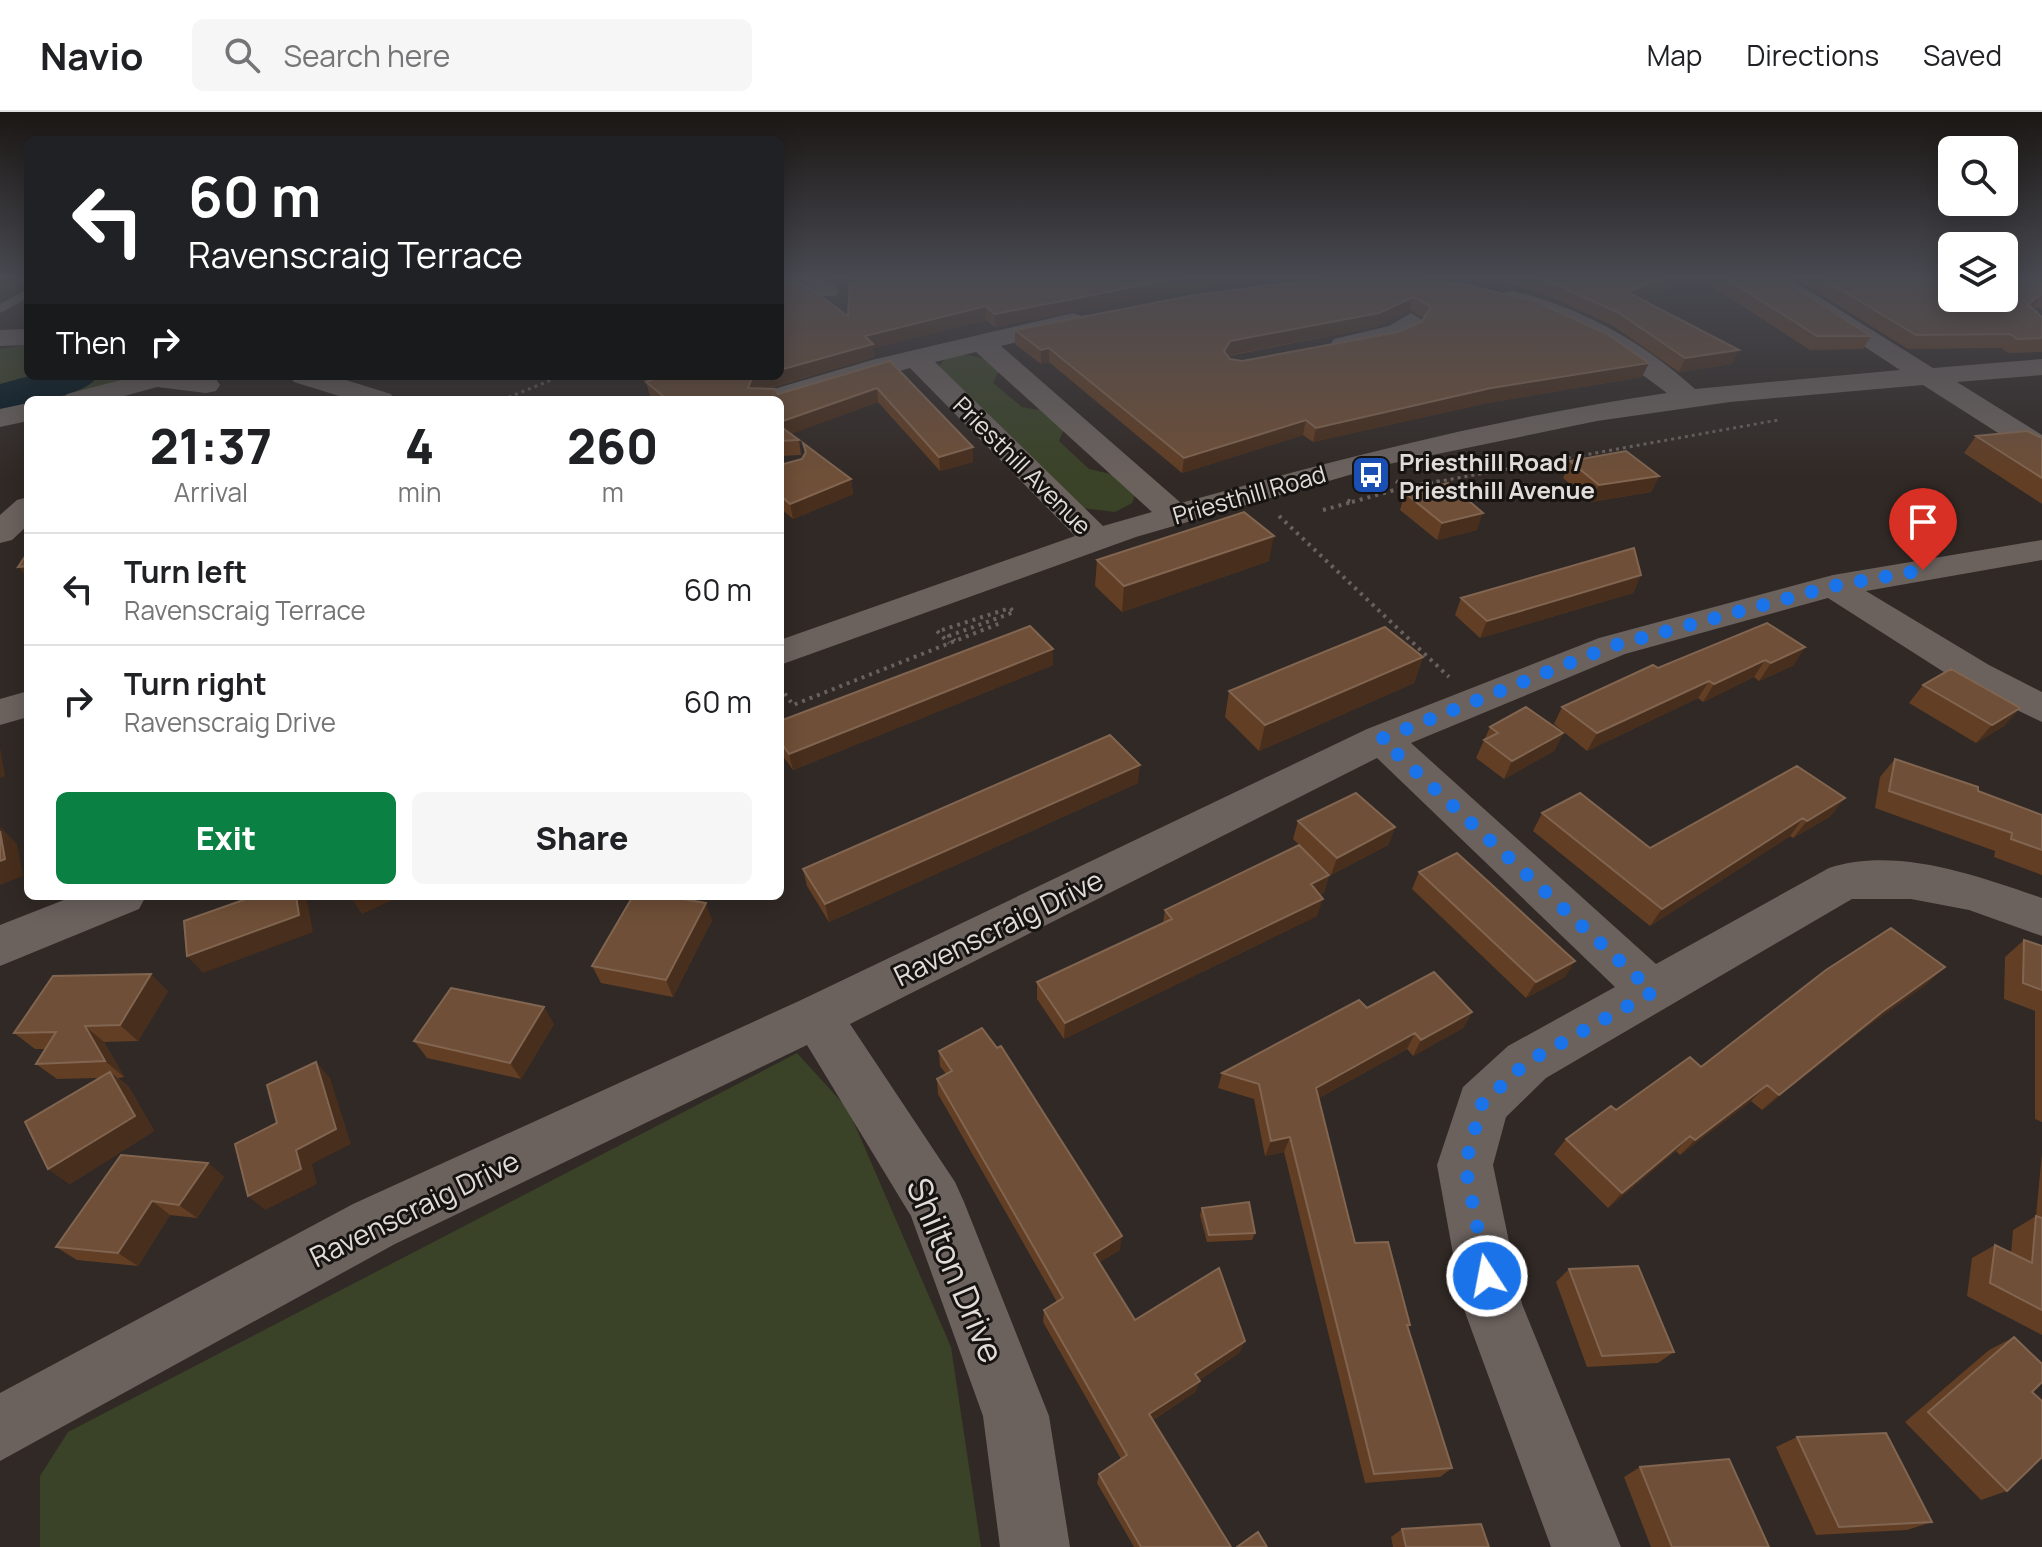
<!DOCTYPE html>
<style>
body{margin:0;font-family:Manrope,sans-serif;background:#f6f6f6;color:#202124;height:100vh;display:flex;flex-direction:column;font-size:30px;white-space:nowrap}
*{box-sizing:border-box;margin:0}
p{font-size:26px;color:#757577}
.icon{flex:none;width:44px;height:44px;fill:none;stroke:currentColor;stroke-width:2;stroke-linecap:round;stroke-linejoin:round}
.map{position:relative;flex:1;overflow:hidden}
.side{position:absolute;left:24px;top:284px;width:760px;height:504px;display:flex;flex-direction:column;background:#fff;border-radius:12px;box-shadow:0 4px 20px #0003}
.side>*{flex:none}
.top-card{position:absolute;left:24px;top:24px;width:760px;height:244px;border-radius:12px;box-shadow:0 4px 20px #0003;background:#202124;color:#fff;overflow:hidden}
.controls{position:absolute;left:1938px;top:24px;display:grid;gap:16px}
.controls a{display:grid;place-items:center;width:80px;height:80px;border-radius:12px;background:#fff;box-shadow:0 4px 20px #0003;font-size:40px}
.pin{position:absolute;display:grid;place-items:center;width:68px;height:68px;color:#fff;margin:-82px -34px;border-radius:50% 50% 50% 0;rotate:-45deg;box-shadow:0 0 8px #0007}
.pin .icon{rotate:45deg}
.me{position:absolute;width:88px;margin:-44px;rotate:349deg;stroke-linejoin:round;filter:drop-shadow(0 0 6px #0008)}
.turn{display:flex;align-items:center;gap:28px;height:168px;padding:0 32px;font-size:36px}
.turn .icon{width:104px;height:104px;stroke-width:2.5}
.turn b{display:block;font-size:56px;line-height:68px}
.then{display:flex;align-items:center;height:76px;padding:0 32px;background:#0003;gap:16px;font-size:30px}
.eta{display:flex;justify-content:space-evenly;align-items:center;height:136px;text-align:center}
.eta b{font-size:48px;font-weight:800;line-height:56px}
.cta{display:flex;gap:16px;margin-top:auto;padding:16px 32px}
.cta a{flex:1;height:92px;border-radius:12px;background:#0b8043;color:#fff;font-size:32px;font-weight:800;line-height:92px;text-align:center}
.cta a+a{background:#f6f6f6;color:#202124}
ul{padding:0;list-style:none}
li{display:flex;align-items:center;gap:24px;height:112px;padding:0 32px;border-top:2px solid #e0e0e0}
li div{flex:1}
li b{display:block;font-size:30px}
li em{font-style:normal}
header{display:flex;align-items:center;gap:48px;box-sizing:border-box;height:112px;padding:0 40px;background:#fff;border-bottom:2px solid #e0e0e0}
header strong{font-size:38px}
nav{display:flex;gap:44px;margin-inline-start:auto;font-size:28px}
.search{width:560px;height:72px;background:#f6f6f6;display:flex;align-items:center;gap:20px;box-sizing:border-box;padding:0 28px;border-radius:12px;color:#757577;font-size:30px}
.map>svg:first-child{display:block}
</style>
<header>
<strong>Navio</strong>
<div class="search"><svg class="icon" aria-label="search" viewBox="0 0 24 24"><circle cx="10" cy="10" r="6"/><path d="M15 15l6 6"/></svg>Search here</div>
<nav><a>Map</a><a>Directions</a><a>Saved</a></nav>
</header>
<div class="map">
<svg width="2042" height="1435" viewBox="0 0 2042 1435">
<rect width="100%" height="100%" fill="#312925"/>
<path fill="#3a4327" d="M28,233V264H132L61,288H28V296L0,302V237Z
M962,242L982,246L999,259L993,271L1022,295L1044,299L1064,317L1059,329L1089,357L1115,363L1135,383L1132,391L1115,400L1082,396L938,255L947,245Z
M797,941L848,997L951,1235L981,1435H40V1364L68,1320Z"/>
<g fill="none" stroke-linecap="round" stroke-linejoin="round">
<path fill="#001620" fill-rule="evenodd" d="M29,264H98C87,281 49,288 28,288V292L0,299V272Z"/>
<path stroke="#68615e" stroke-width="3" stroke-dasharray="3 4" stroke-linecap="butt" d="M502,288L561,264
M1430,371L1778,308"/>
<path stroke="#68615e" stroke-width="4" stroke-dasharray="3 5" stroke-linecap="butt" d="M1405,375L1441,369
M1352,390L1405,375L1396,369
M1323,398L1352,390L1343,387
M1279,404L1449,565
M942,518L1010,496L1014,500L949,524L955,529
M937,519L949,531
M780,575L793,593L1003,510"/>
<path fill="#6b625e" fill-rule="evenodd" d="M28,177V186L0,201V192Z"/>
<path fill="#6b625e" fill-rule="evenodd" d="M802,165H827L839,179L836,184H818Z
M1758,165H1787L1933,256L2042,247V263L1957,270L2042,323V345L2031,342L1923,273L1730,290L1597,309L1384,353L1136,425L780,553V528L1075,424L910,256L780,293V288H753L757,282L872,248L1073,201L1082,204L1086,209L1082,214L1001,234L1181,391C1341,346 1501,305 1667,281L1598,230L1504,191L1501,186L1504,181L1513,179C1582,196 1643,230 1695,277L1900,258ZM976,240L1152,400L1103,414L935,250Z
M1411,201L1424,209L1407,226L1343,241L1334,239L1330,233L1334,227L1389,214Z
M136,264L216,267L220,273L216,279L206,281L157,275L110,288H63L67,282Z
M290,264H333L391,282L395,288H352L294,270Z
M28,291V309L0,315V297Z
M28,385V413L12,428L0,431V403L17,388Z
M2042,428V448L1866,479L1989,553L2042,580V610L1961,571L1828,486L1625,542L1411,631L1656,852L1829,756C1897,734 1977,764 2042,786V824L1969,798L1911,787H1852L1546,966L1506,1005L1493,1053L1522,1192L1621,1435H1551L1462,1192L1437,1053L1463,975L1508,934L1615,875L1377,646L850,912L955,1070L964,1090L1049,1304L1070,1435H1000L983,1304L911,1104L807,933L395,1132L0,1349V1281L353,1092L799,889L1367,617L1599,526L1833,463Z
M28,579V605L0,613V587Z
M74,784H146L139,797L0,854V813Z"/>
<path fill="#6b625e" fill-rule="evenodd" d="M28,217V233L0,234V218Z"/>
</g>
<path fill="#623e24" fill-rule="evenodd" d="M1375,165L1642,265L1487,291L1313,330L1303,323L1182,361L1049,250L1041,252L1015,232V218ZM1410,198L1424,206L1421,210L1398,220L1242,249L1230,247L1228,244L1376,215Z
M1459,165H1695L1640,186L1732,252L1679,260L1613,214L1551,185L1518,174Z
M1698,165H1779L1871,224L1863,237L1810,238Z
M1793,165H2042V197L2033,195L2032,196L2042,205V240L2008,241L2001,236L1908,237Z
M1168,181L995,215L986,208L873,236L874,245L767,277L778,282L890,249L973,350L940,359L878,290L790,322L799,328L801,343L780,344V288H655L650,284L646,270L635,264H780L848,204Z
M1976,324L2042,326V392L1964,341Z
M803,331L851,367L853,382L793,407L780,396V353L802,347L805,342Z
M1570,349L1659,364L1651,380L1591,390L1563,366Z
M1405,381L1477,418L1437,428L1400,398Z
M1097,448L1269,449L1122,500L1095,474Z
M1641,463L1633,481L1480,526L1455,503L1461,486Z
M1767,511L1794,553L1759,569L1754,565L1703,590L1698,586L1587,639L1554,612L1562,595Z
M1423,545L1414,571L1259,639L1225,605L1229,579Z
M1053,553L793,658L780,640V609Z
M1923,573L2020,596L2004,614L1976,631L1909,591Z
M1490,615L1563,621L1554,639L1504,667L1476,646Z
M1895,647L2042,703V763L1994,745L1995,739L1875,696L1880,665Z
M1797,654L1831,704L1793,726L1790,724L1650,814L1533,719L1542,701L1650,736Z
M1138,671L829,810L807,774L803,757Z
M1298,709L1395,715L1388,733L1331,763L1293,727Z
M1419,760L1565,865L1526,886L1412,777Z
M1329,763L1324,781L1319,783L1317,804L1064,927L1037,887V870L1163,811L1165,798Z
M712,808L673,885L601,871L592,854Z
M2024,828L2042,834V1010L2035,1007V899L2004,887L2005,845Z
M1927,872L1865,916L1762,998L1751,989L1680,1043L1676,1039L1608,1096L1554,1042L1566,1027L1616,998L1701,955Z
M168,879L138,929L104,930L124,965L118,966L129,975L154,1019L70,1072L48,1057L99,966L57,967L36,952L45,937H35L14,921Z
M1367,896L1472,900L1463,916L1413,944L1407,937L1319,986L1355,1131L1410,1213L1408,1216L1452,1356L1440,1365L1365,1371L1284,1040L1265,1044L1254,987L1218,976L1222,961Z
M554,912L521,967L427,946L414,929Z
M939,939L1120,1138L1099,1150L1135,1208L1245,1229L1239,1241L1199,1268L1200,1269L1195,1280L1153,1308L1231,1435H1134L1097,1371L1099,1362L1121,1347L1043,1210L1044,1198L1057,1190L938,982L937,967L946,962L940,954Z
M2042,1041V1223L1967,1184L1972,1146L1995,1133L2011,1141L2013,1118L2036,1104Z
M208,1051L224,1065L197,1106L170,1103L138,1154L77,1148L56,1135Z
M1202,1096L1255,1121L1252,1128L1207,1130L1200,1103Z
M1569,1157L1674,1240L1658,1251L1587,1255L1556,1170Z
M2014,1225L2032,1280L2007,1379L1981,1388L1905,1310L1989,1238Z
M1797,1325L1932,1410L1907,1418L1816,1423L1776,1335Z
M1640,1355L1769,1435H1651L1624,1365Z
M1402,1417L1489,1435H1393L1391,1425Z"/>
<path fill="#482e1c" d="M0,165H28V172L0,181Z
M1191,165H1286L1168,181L995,215V202L1169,168Z
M1666,165H1695L1622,193L1627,180Z
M2042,183L2033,195L2019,206L2028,192Z
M1413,185L1410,198L1376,215L1228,243L1222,254L1224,239L1230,229Z
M986,194V208L873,236L874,245L754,280L748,276L752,266L760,264H780V258L865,224Z
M1049,236V250L1041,252V238Z
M1739,238L1732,252L1679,260L1685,246Z
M1649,251L1642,265L1487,291L1313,330L1316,316L1491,276Z
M877,276L878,290L780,326V310Z
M1306,308L1303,323L1182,361L1184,346Z
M973,335V350L940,359L939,345Z
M1659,364L1651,380L1591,390L1599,373Z
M851,367L853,382L793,407L790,392Z
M1483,401L1477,418L1437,428L1442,411Z
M1274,424L1269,449L1122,500L1124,474Z
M28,454V467L18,455Z
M1641,463L1633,481L1480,526L1487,509Z
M1805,535L1794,553L1759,569L1771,551Z
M1053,537V553L793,658L789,642Z
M1423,545L1414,571L1259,639L1265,613Z
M1765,548L1754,565L1703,590L1714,572Z
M1709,569L1698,586L1587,639L1597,621Z
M2020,596L2004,614L1976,631L1992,613Z
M1563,621L1554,639L1504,667L1512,649Z
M0,635L5,664L0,666Z
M1140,653L1138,671L829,810L825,792Z
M1845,686L1831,704L1793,726L1807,709Z
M1803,706L1790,724L1650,814L1662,797Z
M0,715L17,732L23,764L0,773Z
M1395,715L1388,733L1331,763L1337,746Z
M1329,763L1324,781L1305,790L1311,772Z
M296,784H306L313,820L203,861L187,844Z
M350,784H401L362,802Z
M1323,787L1317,804L1064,927L1065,911Z
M706,791L712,808L673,885L666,868Z
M1575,849L1565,865L1526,886L1536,870Z
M1945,855L1927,872L1865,916L1762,998L1779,983L1882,900Z
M151,862L168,879L138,929L120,913Z
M544,895L554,912L521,967L510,951Z
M1472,900L1463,916L1413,944L1421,928Z
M85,914L104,930L124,965L105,949Z
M1415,921L1407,937L1310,991L1316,976Z
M316,950L330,966L351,1032L312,1052L317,1072L265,1098L248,1084L296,1038Z
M110,960L129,975L154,1019L70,1072L48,1057Z
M1767,973L1751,989L1680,1043L1695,1028Z
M1690,1024L1676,1039L1608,1096L1622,1081Z
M1290,1025L1284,1040L1265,1044L1271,1029Z
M208,1051L224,1065L197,1106L179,1093Z
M152,1089L170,1103L138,1154L118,1141Z
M1122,1124L1120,1138L1092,1155L1094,1142Z
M1245,1229L1239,1241L1191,1273L1195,1262Z
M1200,1269L1195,1280L1146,1312L1149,1302Z"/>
<path fill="#6f4f37" stroke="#816550" stroke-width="2" fill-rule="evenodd" d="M780,165H793L848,204L850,165H1191L1169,168L995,202L986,194L865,224L873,232L780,258Z
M1375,165H1389L1462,172L1537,190L1607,222L1649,251L1491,276L1316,316L1306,308L1184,346L1049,236L1041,238L1015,218L1190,184L1287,171ZM1413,185L1429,193L1430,197L1421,210L1398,220L1242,249L1230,247L1224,239L1230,229L1379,201Z
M1534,165H1666L1627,180L1739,238L1685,246L1619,201L1555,172Z
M1724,165H1779L1871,224H1817Z
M1820,165H1952V186H2004V165H2042V182L2028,192L2042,205V226L2017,227L2010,222L1916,223Z
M890,249L973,335L939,345L877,276L780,310V288H668L646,270L659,265L656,264H760L752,266L748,276L775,277L778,282Z
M780,314L799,328L780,329Z
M2027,319L2042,326V366L1976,324Z
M803,331L851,367L790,392L780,383V353L802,347L806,340Z
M1626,339L1659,364L1599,373L1570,349Z
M1448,371L1483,401L1442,411L1405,381Z
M1244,400L1274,424L1124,474L1097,448Z
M1634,436L1641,463L1487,509L1461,486Z
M28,440V454L18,455Z
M1767,511L1805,535L1771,551L1765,548L1714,572L1709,569L1597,621L1562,595L1653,553L1658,556Z
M1030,514L1053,537L789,642L780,629V609Z
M1385,515L1423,545L1265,613L1229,579Z
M1951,557L2020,596L1992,613L1923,573Z
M1526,595L1563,621L1512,649L1484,628L1498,621L1490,615Z
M1110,623L1140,653L825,792L803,757Z
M1895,647L1978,675V679L2042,703V738L2011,727L2012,721L1889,679Z
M1797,654L1845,686L1807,709L1803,706L1662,797L1542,701L1580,681L1650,736Z
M1356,681L1395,715L1337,746L1298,709Z
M0,719L5,747L0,749Z
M1299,733L1329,763L1311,772L1323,787L1065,911L1037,870L1172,807L1165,798Z
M1457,741L1575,849L1536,870L1419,760Z
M249,784H296L299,803L187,844L184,809L249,786Z
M633,784H666L706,791L666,868L592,854Z
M1891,816L1945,855L1882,900L1779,983L1767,973L1695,1028L1690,1024L1622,1081L1566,1027L1611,994L1616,998L1690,945L1701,955L1826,858Z
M2024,828L2042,834V878L2023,871Z
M1434,860L1472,900L1421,928L1415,921L1316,976L1355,1131L1388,1130L1410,1213H1407L1452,1356L1374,1362L1290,1025L1271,1029L1259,972L1222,961L1359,888L1367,896Z
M151,862L120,913L85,914L105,949L36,952L56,920L14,921L53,864Z
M451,876L544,895L510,951L414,929Z
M982,916L997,936L1001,934L1122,1124L1094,1142L1135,1208L1219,1156L1245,1229L1195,1262L1200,1269L1149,1302L1231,1435H1141L1099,1362L1127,1343L1044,1198L1063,1186L937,967L952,959L939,939Z
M316,950L336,1017L296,1038L301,1057L248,1084L235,1032L277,1011L267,973Z
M110,960L135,1004L48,1057L25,1010Z
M121,1043L208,1051L179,1093L152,1089L118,1141L56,1135Z
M1249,1090L1255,1121L1209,1123L1202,1096Z
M2036,1104L2042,1106V1198L1990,1171L1995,1133L2032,1151Z
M1638,1154L1674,1240L1602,1244L1569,1157Z
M2014,1225L2042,1252V1270L2032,1280L2042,1289V1345L2007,1379L1928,1300Z
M1886,1321L1932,1410L1839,1415L1797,1325Z
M1729,1347L1769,1435H1672L1640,1355Z
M1481,1412L1489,1435H1406L1402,1417Z
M1258,1420L1267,1435H1237Z"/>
<linearGradient id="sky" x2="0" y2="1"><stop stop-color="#1b1714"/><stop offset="0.45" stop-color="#484951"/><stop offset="1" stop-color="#484951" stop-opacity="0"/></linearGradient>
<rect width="2042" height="366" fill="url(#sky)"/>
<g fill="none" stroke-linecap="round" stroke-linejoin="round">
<path stroke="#1a73e8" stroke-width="14" stroke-dasharray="0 25.2" d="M1487,1164L1465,1053L1482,992L1527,950L1653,880L1381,627L1612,534L1833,474L1923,458"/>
</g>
<defs>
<symbol id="bus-square" viewBox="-11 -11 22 22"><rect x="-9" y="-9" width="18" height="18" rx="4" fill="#1a4fb4" stroke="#161311"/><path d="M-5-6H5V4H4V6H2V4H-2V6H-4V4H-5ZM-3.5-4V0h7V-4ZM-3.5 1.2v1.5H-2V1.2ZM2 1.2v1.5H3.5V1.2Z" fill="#fff"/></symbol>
</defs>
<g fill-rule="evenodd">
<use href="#bus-square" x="1349" y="341" width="44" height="44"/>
</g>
<g text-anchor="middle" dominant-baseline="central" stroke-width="6" stroke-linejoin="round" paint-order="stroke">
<g font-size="24" font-weight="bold" fill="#e1dcd9" stroke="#161311" text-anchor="start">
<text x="1399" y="349">Priesthill Road /<tspan x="1399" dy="28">Priesthill Avenue</tspan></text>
</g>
<g font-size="24" fill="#e1dcd9" stroke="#161311">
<text transform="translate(1023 353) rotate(45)">Priesthill Avenue</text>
<text transform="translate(1249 382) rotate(-16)">Priesthill Road</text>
</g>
<g font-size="28" fill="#e1dcd9" stroke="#161311">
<text transform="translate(998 815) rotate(-26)">Ravenscraig Drive</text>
<text transform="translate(414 1096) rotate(-26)">Ravenscraig Drive</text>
</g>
<g font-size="34" fill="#e1dcd9" stroke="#161311">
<text transform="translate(956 1158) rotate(67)">Shilton Drive</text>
</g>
</g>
</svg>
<div class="controls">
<a><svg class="icon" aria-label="search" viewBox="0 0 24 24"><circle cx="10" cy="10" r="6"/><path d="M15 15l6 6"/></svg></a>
<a><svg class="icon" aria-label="layers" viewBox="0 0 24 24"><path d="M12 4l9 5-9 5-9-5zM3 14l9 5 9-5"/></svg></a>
</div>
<div class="pin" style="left:1923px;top:458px;background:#d93025"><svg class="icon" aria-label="arrive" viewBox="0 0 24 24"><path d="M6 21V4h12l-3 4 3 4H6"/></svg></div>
<svg class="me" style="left:1487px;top:1164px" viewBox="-20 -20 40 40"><circle r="17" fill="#1a73e8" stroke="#fff" stroke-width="3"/><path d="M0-11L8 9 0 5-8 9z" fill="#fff"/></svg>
<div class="top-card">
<div class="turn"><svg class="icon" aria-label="left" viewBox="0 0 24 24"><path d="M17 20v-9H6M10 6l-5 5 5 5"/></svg><div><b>60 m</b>Ravenscraig Terrace</div></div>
<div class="then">Then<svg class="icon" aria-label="right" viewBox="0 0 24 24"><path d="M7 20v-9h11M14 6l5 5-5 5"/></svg></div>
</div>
<section class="side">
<div class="eta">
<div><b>21:37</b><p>Arrival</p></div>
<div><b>4</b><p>min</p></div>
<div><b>260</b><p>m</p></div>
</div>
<ul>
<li><svg class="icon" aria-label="left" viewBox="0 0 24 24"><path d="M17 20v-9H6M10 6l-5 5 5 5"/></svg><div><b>Turn left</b><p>Ravenscraig Terrace</p></div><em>60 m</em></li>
<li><svg class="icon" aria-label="right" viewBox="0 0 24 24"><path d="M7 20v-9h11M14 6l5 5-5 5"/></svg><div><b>Turn right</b><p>Ravenscraig Drive</p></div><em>60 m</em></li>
</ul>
<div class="cta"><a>Exit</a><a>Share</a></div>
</section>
</div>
